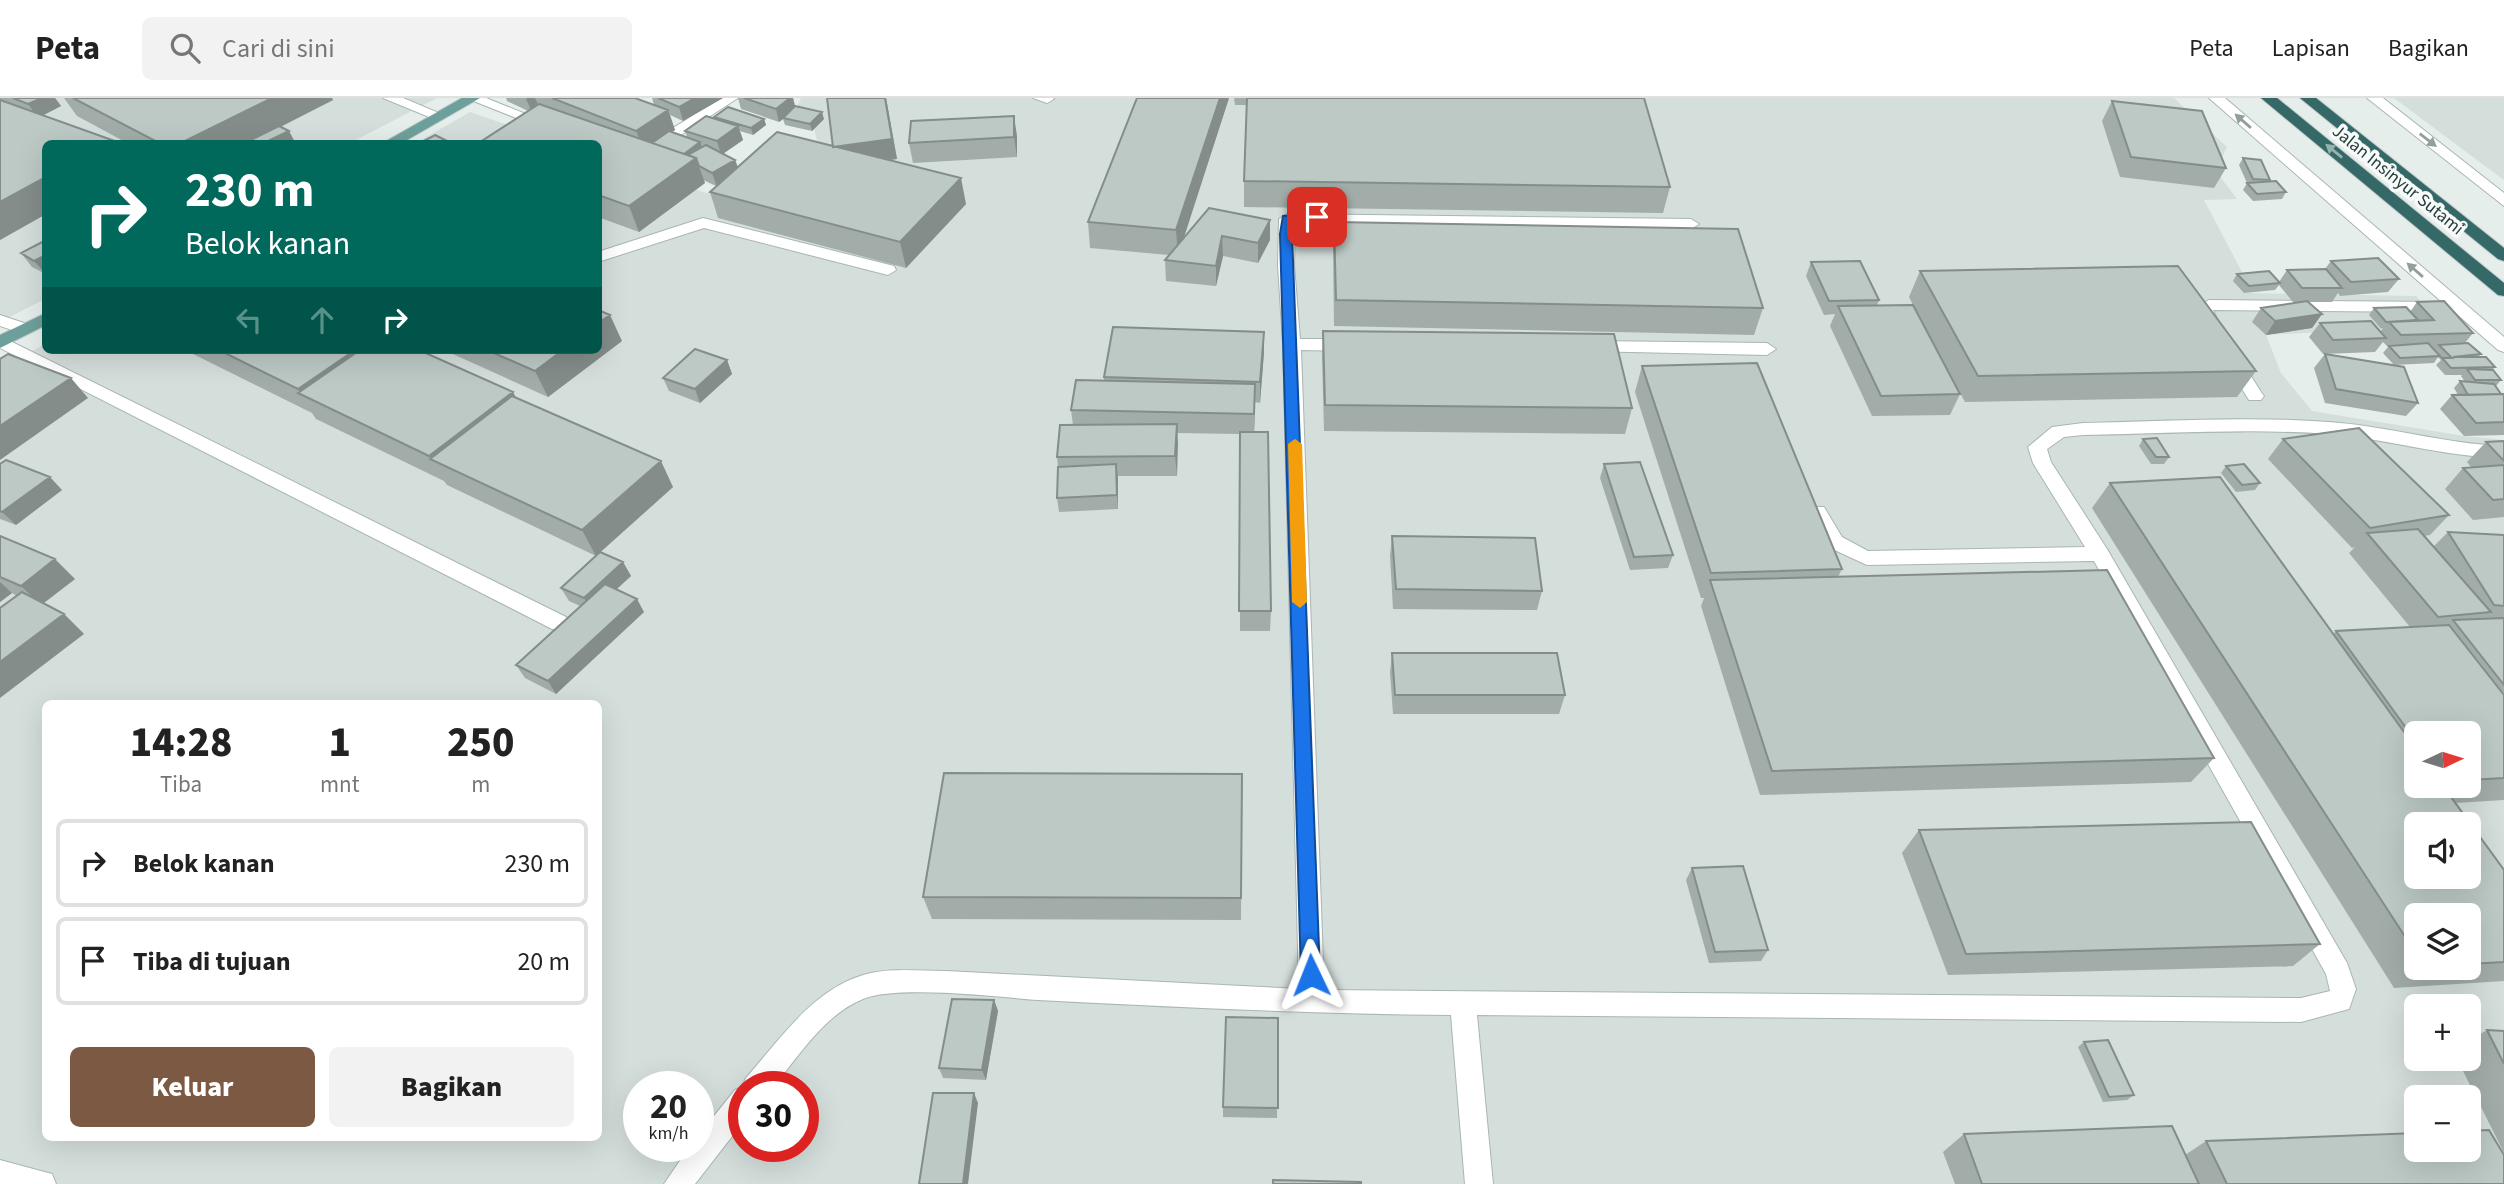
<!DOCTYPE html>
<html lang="id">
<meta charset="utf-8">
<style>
body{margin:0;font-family:"Source Sans 3",sans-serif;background:#f2f2f2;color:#222;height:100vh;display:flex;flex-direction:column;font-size:26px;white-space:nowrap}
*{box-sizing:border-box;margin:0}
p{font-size:23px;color:#767676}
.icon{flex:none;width:38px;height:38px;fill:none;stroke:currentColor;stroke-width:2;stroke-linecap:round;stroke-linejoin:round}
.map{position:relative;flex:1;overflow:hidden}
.drawer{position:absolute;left:42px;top:602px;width:560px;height:441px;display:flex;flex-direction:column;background:#fff;border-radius:10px;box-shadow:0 7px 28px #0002}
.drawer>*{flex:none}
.banner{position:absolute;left:42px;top:42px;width:560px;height:214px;border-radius:10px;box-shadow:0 7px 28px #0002;background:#00695c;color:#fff;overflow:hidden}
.needle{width:46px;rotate:86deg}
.controls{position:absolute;left:2404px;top:623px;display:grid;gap:14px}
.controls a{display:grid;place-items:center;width:77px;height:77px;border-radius:10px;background:#fff;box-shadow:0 7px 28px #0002;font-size:35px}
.speed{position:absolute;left:623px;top:973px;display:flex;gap:14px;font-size:35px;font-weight:700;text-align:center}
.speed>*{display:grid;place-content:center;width:91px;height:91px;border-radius:50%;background:#fff;box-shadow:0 7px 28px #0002;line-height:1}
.speed small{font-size:18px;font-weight:400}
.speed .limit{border:10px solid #d22;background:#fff;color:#111}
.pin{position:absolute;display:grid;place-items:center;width:60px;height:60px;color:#fff;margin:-30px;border-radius:14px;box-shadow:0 4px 10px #0006}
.me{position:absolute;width:77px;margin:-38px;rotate:358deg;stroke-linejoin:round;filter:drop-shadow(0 0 5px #0008)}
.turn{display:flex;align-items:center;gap:24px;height:147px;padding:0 28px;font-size:32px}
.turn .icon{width:91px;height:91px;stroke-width:2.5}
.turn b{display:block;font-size:49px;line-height:60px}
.lanes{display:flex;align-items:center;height:66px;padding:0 28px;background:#0003;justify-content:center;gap:35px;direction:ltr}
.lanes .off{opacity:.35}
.eta{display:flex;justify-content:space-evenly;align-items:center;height:119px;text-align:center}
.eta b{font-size:42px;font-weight:800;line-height:49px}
.button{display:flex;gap:14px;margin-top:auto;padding:14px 28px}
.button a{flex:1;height:80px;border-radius:10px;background:#7b5942;color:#fff;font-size:28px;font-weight:800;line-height:80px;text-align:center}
.button a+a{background:#f2f2f2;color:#222}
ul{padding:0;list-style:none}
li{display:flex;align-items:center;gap:21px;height:88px;margin:0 14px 10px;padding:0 14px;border:4px solid #e0e0e0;border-radius:10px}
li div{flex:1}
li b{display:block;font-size:26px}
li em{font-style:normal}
header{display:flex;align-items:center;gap:42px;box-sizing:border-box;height:98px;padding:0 35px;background:#fff;border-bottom:2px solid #e0e0e0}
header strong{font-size:33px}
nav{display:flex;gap:38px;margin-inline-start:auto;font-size:24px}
.search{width:490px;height:63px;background:#f2f2f2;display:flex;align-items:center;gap:18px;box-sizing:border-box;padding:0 24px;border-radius:10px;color:#767676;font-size:26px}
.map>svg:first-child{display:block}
</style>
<header>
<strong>Peta</strong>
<div class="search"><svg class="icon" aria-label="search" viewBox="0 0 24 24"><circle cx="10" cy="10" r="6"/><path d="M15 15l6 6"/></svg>Cari di sini</div>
<nav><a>Peta</a><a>Lapisan</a><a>Bagikan</a></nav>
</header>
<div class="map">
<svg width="2504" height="1086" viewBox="0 0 2504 1086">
<rect width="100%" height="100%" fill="#e6eeec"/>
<path fill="#d4dedb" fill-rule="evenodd" d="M0,0H437L350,45L46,46L45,201L0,224Z
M801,0H2174L2227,49L2216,73L2237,101L2204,102L2243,176L2244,195L2416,198L2432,217L2370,218L2381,231L2266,237L2281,275L2312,313L2464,338L2504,342V1086H0V270L45,246L46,252H598L599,59L709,96L763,53L800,60L817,43L810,12H796ZM46,606H598V1040H46ZM2417,635H2469V688H2417ZM2417,726H2469V779H2417ZM2417,817H2469V870H2417ZM2417,908H2469V961H2417ZM639,989H698V1048H639ZM744,989H803V1048H744ZM2417,999H2469V1052H2417Z
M2394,0H2504V82L2485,68Z
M470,14L560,45L414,46Z"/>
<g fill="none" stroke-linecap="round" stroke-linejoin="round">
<defs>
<path id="minor" d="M383,0H403L446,18L439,22L434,21Z
M466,0H486L553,27L551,30H541Z
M721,0H738L647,59L630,63L598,52V46H592L598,43L631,53L638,52Z
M1033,0H1053L1054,1L1047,5Z
M2209,0H2225L2504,239V254L2498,252L2450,210L2442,214L2213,212L2221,230L2218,234H2206L2195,210L2209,202L2442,204Z
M2367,0H2383L2504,95V108Z
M1287,116L1691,121L1699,126L1691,131L1295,126L1294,167L1300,241H1349L1358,247L1349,253L1301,252L1324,892L2301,900L2330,893L2326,876L2094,463L1867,467L1828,449L1807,414L1810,409H1824L1842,439L1868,453L2085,449L2033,365L2028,349L2052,329L2083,325C2165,323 2247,318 2329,324C2388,328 2445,346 2504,348V360C2445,359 2388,341 2329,336C2247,330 2165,336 2083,337L2064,339L2047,351L2051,364L2107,451L2347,865L2356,891L2349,911L2301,924L1477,917L1493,1086H1465L1451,917C1313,916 1176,909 1038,902C997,899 898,887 863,901C825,916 798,959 773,989H744V1023L695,1086H664L690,1048H698V1038L735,992L742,989L746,980C781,940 816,887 871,875C895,870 921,873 946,873L1299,891L1283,246L1278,167L1279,121Z
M703,120L894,168L896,172L888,177L704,130L598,164V154Z
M0,217L30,227L33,231L24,236L0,228Z
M0,238L566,519L569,525L566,531H552L0,250Z
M1591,243L1767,245L1776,251L1767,257L1585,253L1582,249L1585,245Z
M2233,257L2239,259L2261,294L2264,298L2261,302H2249L2224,263Z
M0,1062L52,1076L56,1086H0Z"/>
<path id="major" d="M462,0H480L400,46H381Z
M46,215V227L0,250V237Z"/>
<path id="highway" d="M2261,0H2277L2504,185V198L2498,197Z
M2300,0H2316L2504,150V163L2498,161Z"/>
</defs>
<use href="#minor" stroke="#a9b6b4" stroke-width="2"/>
<use href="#major" stroke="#c2c9c8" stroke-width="2"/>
<use href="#highway" stroke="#c2c9c8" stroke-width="2"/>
<use href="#minor" fill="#fff" fill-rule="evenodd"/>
<use href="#major" fill="#6ea09b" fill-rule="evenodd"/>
<use href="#highway" fill="#346967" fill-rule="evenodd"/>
</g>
<path fill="#a2ada9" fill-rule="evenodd" d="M0,0H55L61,8L43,17L46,46V116L0,142Z
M64,0H332L333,2L281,28L296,46H129L77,18Z
M506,0H635L654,7L652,0H723L683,23L670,17L675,32L672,34L687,39L685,33L715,20L714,19L764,21L766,27L753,37L740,33L743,42L723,56L735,62L738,69L833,48L827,0H886L897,61L887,62L966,106L906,170L718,120L710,94L716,88L703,82L705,85L639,134L598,119V46L507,3Z
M738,0H793L795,8L824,21L812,33L785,27L783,21L779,24L741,11Z
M1137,0H1229L1183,140L1209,110L1270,142L1258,165L1223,158L1216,188L1166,183L1165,162L1169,157L1090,150L1088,124Z
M1234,0H1644L1670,89L1663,115L1244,109V83L1247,7H1235Z
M2112,3L2226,70L2214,90L2120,79L2102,23Z
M1017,38V59L913,65L909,45Z
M2243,60L2270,82L2269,84L2286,94L2282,101L2253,103L2243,92L2247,85L2239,67Z
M1334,124L1763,210L1754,237L1334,228L1333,150Z
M46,142V176L32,169L21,155Z
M2331,163L2399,181L2388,194L2340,198L2338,195L2332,204H2309L2322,216L2312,230L2266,237L2252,224L2261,210L2299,204H2293L2279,187L2275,192L2244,195L2233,183L2237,176L2279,184L2287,172L2325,171Z
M1811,164L1879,202L1877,207H1913L1909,199L1920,173L2256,273L2237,299L1965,304L1928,236L1960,296L1950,317L1872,318L1830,228L1835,216L1824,217L1806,178Z
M2417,204L2473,235L2465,245L2481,256L2478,259L2495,269L2492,272L2501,282L2496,288L2501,296H2504V337L2464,338L2440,311L2452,297H2458L2454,290L2460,283L2465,284L2461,278L2462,277H2445L2436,267L2441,262L2438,259L2434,265L2394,267L2383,255L2388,249L2383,244L2375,254L2323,256L2309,239L2320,225L2380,234L2383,230L2381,231L2369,217L2374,210L2410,214Z
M1323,233L1632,310L1625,336L1324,333L1322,259Z
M622,243L548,299L444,252H598Z
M190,252H419L516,300L673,389L596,458L447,387L444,383L316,321L312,315L193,256Z
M1264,254L1260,305L1255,304L1254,334L1271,513L1270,533H1240V336L1177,335V378H1118V411L1059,414L1057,400L1058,369L1057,359L1073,327L1071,312L1104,282V279Z
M2325,256L2418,305L2406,318L2325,305L2314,270Z
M727,262L732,276L700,305L669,293L663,280Z
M1642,268L1842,471L1838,479L2214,660L2191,684L1760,697L1701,508L1704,500H1701L1635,294Z
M2143,341L2169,359L2164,366H2151L2139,348Z
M2283,341L2449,417L2430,437L2424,438L2433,449L2448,434L2504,437V702L2455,705L2504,772V883L2394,890L2092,410L2110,385L2333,536L2336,533L2410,529L2349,455L2355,449L2352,450L2268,361ZM2417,635H2469V688H2417ZM2417,817H2469V870H2417Z
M2504,343V419L2473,422L2445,391L2463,370H2472L2467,364L2486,344Z
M0,366L62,392L16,427L0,421Z
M1604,366L1673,457L1668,470L1630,472L1600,380Z
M2226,368L2260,385L2255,392L2236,394L2221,375Z
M0,438L75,481L44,505L64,516L84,536L12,495L0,504Z
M1392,438L1542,493L1537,512L1393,511L1390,458Z
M623,464L631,478L616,491L644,514L556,596L525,580L516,567L580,508L569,503L561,490Z
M1392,555L1565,597L1559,616H1393L1390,574Z
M1242,676L1241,822L932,821L923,799Z
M1919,732L2320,846L2293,868L1948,877L1902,755Z
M1692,770L1768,852L1761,863L1709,865L1686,782Z
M994,902L998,913L986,982L943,980L939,970Z
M1278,920L1277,1020L1223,1019V1009Z
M2487,932L2504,933V1055L2457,961H2469V943Z
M2084,944L2134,997L2127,1002L2103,1004L2078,949Z
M1964,1036L2185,1057L2206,1043L2504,1086H1955L1943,1054Z"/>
<path fill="#848d8a" d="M42,0H55L61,8L38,20L28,6Z
M272,0H332L333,2L247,46H179Z
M528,0H535L540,10L532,14L526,1Z
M695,0H723L683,23L679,9Z
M788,0H793L796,12L783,20V21L779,24L776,11Z
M885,0H886L897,61L838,69L833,49Z
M1220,0H1229L1178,158L1176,132Z
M668,12L675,32L644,52L636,33Z
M822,14L824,21L812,33L810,26Z
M1014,18L1017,38V59L1014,39Z
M764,21L766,27L753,37L751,30Z
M738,28L743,42L721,57L717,43Z
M289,33L296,46H262Z
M700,44L705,57L697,63L705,85L639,134L629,108L682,57Z
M735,62L740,75L717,89L712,75Z
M46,79V116L0,142V104Z
M961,80L966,106L906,170L900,144Z
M1270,122V142L1258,165V145Z
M1222,138L1223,158L1216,188V168Z
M46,157V176L34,163Z
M2322,216L2312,230L2266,237L2275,223Z
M610,217L622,243L548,299L535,273L563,252H598V225Z
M1264,234V254L1260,305V284Z
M355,252H390L302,296L298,291Z
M727,262L732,276L700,305L695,291Z
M71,280L88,300L0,362V328Z
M1255,286V306L1254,337V316Z
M513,294L527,320L432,362L429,358Z
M1177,326L1178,346L1177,378L1175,358Z
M661,363L673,389L596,458L582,432Z
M1116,366L1118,380V411L1117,397Z
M50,379L62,392L16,427L2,414Z
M55,461L75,481L41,507L21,488Z
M623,464L631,478L592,514L584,500Z
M0,484L12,495L0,504Z
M637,501L644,514L556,596L548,583Z
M64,516L84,536L0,600V564Z
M994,902L998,913L986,982L982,972Z
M974,995L978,1005L968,1086H963Z"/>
<path fill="#bcc9c5" stroke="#848d8a" stroke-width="2" fill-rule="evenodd" d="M13,0H42L28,6Z
M73,0H272L179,46H161Z
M552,0H635L668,12L636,33Z
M658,0H695L679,9Z
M744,0H790L776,11Z
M827,0H885L892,41L833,49Z
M1137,0H1220L1176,132L1088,124Z
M1247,0H1644L1670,89L1244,83Z
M0,2L112,42L106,46H46V79L0,104Z
M2112,3L2202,13L2226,70L2131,59Z
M539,6L696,60L629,108L598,97V46H477Z
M795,8L822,14L810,26L783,20Z
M728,9L764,21L751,30L714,19Z
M706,18L738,28L717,43L685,33Z
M1014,18V39L909,45L911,23Z
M279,28L289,33L262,46H243Z
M669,33L700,44L684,56L652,45Z
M777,34L961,80L900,144L710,94Z
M435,37L453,46H418Z
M706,47L735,62L712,75L699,68L696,60L688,57Z
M2243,60L2261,62L2270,82L2253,81Z
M2276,83L2286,94L2257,96L2247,85Z
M1209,110L1270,122L1258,145L1222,138L1216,168L1165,162Z
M1334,124L1738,131L1763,210L1336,202Z
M46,142V157L34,163L21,155Z
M2378,160L2399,181L2351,184L2331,163Z
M1860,163L1879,202L1829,203L1811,164Z
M2178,168L2256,273L1978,278L1920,173Z
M2326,171L2342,190H2302L2287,172Z
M2269,173L2280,185L2249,188L2237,176Z
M2307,203L2322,216L2275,223L2261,210Z
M2444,203L2473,235L2401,237L2389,224L2434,222L2417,204Z
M1913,207L1960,296L1881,298L1838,208Z
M2406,209L2418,222L2386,224L2374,210Z
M598,212L610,217L598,225Z
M2371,223L2386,240L2333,242L2320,225Z
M1113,229L1264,234L1260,284L1104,279Z
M1323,233L1614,236L1632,310L1325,307Z
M2428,245L2440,258L2400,260L2389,248Z
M2468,245L2481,256L2453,259H2486L2495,269L2451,270L2442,260H2452L2439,247Z
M695,251L727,262L695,291L663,280Z
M219,252H355L298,291Z
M360,252H419L513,294L429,358L298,295Z
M487,252H563L535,273Z
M8,256L71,280L0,328V261Z
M2325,256L2404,269L2418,305L2336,291Z
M1757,265L1842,471L1711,475L1642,268Z
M2467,271L2493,272L2501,282H2475Z
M1076,282L1255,286L1254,316L1071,312Z
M2460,283L2494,286L2501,296L2468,297Z
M2504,296V324L2476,325L2452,297Z
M512,298L661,363L582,432L430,361Z
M1177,326L1175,358L1057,359L1060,327Z
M2359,330L2449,417L2370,430L2283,341Z
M1240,334H1268L1271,513H1239Z
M2157,340L2169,359H2156L2143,341Z
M2504,343V363L2486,344Z
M6,362L50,379L2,414L0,413V366Z
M1640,364L1673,457L1634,459L1604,366Z
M1116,366L1117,397L1057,400L1058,369Z
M2244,366L2260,385L2242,387L2226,368Z
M2504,367V401L2493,402L2463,370Z
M2220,379L2417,652V688H2443L2504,772V864L2469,866V817H2417V857L2110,385ZM2417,726H2469V779H2417Z
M2418,431L2491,514L2438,519L2367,435Z
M2448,434L2504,437V508L2494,507Z
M0,438L55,461L21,488L0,479Z
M1392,438L1535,440L1542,493L1396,491Z
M600,454L623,464L584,500L561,490Z
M2107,472L2214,660L1772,673L1710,482Z
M605,486L637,501L548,583L516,567Z
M22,494L64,516L0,564V510Z
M2504,520V587L2453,522Z
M2449,527L2504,597V680L2469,682V635H2417V645L2336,533Z
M1392,555H1557L1565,597H1395Z
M944,675L1242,676L1241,800L923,799Z
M2251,724L2320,846L1966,856L1919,732Z
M1743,768L1768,852L1715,854L1692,770Z
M952,901L994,902L982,972L939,970Z
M1226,919L1278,920V1010L1223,1009Z
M2487,932L2504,933V966Z
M2108,942L2134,997L2109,999L2084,944Z
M933,995H974L963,1086H919Z
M2172,1028L2199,1086H1982L1964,1036Z
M2489,1032L2504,1057V1086H2227L2206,1043L2417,1035V1052H2469V1033Z
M1273,1082L1361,1084V1086H1273Z"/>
<defs><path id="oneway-solid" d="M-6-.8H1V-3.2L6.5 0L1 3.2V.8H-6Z" transform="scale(1.75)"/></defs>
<g fill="#929f9e">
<use href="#oneway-solid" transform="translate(2243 23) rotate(-139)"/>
<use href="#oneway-solid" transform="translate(2428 42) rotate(38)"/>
<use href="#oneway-solid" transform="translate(2415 172) rotate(-139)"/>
</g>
<use fill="#96b2b0" href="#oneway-solid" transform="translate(2334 53) rotate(-141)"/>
<path fill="#1a73e8" stroke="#114b97" stroke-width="2" d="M1317,115L1321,116V122L1293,124L1292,136L1320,877L1318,883L1311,886L1304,883L1301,877L1280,136L1283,118Z"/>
<path fill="#f59e0b" d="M1295,341L1302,346L1307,504L1300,510L1292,504L1288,346Z"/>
<g text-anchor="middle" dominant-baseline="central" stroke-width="7" stroke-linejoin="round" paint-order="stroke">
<g font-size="18" fill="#263f3c" stroke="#f7faf9">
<text transform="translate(2398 82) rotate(39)">Jalan Insinyur Sutami</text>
</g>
</g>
</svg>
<div class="controls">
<a><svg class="needle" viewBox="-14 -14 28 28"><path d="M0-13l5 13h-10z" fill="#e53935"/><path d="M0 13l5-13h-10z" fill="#767676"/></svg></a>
<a><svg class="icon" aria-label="sound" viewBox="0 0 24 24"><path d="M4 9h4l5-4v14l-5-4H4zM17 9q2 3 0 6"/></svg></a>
<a><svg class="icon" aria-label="layers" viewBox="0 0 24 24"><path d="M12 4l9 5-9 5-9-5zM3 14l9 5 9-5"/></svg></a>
<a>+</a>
<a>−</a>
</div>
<div class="speed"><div>20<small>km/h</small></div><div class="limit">30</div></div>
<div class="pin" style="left:1317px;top:119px;background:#d93025"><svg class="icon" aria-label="arrive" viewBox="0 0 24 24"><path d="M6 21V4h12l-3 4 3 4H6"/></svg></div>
<svg class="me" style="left:1311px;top:877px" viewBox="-20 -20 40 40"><path d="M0-17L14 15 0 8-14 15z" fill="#1a73e8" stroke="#fff" stroke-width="4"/></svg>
<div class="banner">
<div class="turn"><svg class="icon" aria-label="right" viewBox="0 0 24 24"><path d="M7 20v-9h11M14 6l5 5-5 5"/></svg><div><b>230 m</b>Belok kanan</div></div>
<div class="lanes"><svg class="icon off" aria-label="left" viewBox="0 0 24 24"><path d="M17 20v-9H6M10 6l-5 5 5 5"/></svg><svg class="icon off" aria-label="ahead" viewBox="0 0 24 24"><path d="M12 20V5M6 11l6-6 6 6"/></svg><svg class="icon" aria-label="right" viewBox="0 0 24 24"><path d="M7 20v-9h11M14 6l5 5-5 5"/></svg></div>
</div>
<section class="drawer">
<div class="eta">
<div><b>14:28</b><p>Tiba</p></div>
<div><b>1</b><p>mnt</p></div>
<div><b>250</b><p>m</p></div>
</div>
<ul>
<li><svg class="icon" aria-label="right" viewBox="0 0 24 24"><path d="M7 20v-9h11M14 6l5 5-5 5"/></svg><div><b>Belok kanan</b></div><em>230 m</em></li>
<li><svg class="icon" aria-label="arrive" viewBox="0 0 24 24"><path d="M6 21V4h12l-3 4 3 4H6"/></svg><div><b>Tiba di tujuan</b></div><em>20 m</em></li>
</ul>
<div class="button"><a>Keluar</a><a>Bagikan</a></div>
</section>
</div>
